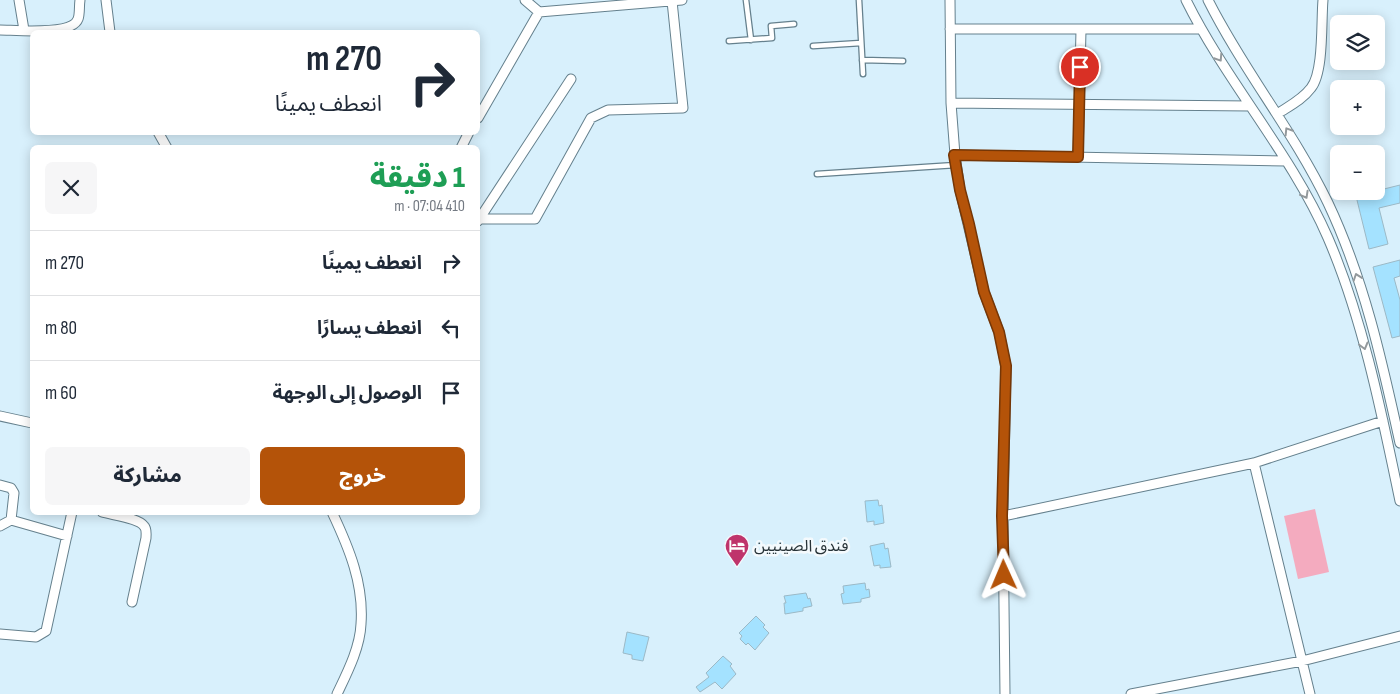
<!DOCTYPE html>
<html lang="ar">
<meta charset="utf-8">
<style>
body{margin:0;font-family:"Sofia Sans Condensed","Noto Sans Arabic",sans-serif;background:#f6f6f7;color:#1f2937;direction:rtl;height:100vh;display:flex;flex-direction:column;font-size:19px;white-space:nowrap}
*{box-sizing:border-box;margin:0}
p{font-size:16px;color:#747a83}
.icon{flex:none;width:28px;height:28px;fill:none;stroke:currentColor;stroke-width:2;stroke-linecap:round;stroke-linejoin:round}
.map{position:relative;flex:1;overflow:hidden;direction:ltr}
.panel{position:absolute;left:30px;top:145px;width:450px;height:370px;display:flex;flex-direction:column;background:#fff;border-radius:8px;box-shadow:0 2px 12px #0003;direction:rtl}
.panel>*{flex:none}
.hud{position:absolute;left:30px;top:30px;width:450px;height:105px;border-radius:8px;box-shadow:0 2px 12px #0003;direction:rtl;background:#fff;color:#1f2937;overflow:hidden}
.buttons{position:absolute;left:1330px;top:15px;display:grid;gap:10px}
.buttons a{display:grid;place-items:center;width:55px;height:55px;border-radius:8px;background:#fff;box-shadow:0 2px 12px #0003;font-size:25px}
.pin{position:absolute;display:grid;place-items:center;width:42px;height:42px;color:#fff;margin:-21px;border:2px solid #fff;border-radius:50%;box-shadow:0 1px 5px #0007}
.me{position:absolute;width:55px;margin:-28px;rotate:359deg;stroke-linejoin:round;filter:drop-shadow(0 0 4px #0008)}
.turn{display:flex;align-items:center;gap:18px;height:105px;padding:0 15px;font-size:22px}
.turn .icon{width:65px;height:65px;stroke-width:2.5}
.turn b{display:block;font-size:35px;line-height:42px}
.round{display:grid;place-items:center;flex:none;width:52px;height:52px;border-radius:8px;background:#f6f6f7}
.summary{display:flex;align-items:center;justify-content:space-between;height:85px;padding:0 15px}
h1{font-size:30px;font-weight:800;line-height:38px;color:#1e9e55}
.button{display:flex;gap:10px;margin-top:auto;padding:10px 15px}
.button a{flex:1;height:58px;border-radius:8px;background:#b45309;color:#fff;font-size:20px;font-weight:800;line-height:58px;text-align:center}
.button a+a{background:#f6f6f7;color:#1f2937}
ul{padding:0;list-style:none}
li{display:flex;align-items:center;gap:15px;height:65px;padding:0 15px;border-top:1px solid #e0e1e3}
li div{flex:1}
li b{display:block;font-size:19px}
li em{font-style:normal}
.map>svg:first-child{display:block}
</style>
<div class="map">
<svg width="1400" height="694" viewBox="0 0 1400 694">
<rect width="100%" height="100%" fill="#d8f0fc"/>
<path fill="#f4abbf" d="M1315,509L1329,572L1298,579L1284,516Z"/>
<path fill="#a4e2ff" stroke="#9cb9c6" d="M1400,185V203L1379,208L1388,244L1369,249L1356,196Z
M1400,260V276L1394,278L1400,300V336L1392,338L1373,267Z
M878,500L879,506L882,505L884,523L874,525V521L867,522L865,501Z
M884,543L885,549L888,548L891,567L880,568V565L874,566L870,546Z
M865,583L866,590L869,589L870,597L861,599V602L843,604L841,594L844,593L843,586Z
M806,593L808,599L810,598L812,606L803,608V611L785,614L784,603H786L784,596Z
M756,616L765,625L763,627L769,633L755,650L748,643L746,645L740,639L742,636L739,633Z
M627,632L649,637L643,661L632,659V655L623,653Z
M723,656L732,664L730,666L736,674L722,689L715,682L700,692L696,687L709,677L706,673Z"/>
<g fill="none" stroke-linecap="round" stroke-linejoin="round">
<defs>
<path id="service" d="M746,0L751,40
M859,0L863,74
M729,41L772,38L771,26L794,24
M813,46L861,43
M862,60L903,61
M817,174L956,165"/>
<path id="minor" d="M19,0L24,30
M106,0L110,32
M525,0L539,12
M950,0L951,103L955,155L960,190L984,292L999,332L1006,366L1003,516L1005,694
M1186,0C1227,83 1291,153 1328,238C1363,319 1382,415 1400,501
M1208,0C1243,70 1294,132 1328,203C1364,279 1382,361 1400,443
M539,12L682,0
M950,29H1201
M0,30C15,30 72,36 78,19C80,14 79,6 80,0
M951,103L1250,106
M1277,114C1289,106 1302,100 1311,88C1324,72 1321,21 1323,0
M478,118L539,12
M158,132L167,148
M461,148L469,132
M955,155L1286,161
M1078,157L1081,30
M479,219H535L591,118L608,110L683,108L672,1
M478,221L571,79
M0,416L32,423
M1254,463L1310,694
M0,485L11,488L14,493L11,520
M102,512C112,515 139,518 144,526C147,529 146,534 146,538L132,602
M332,512C349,548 364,584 361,624C360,648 347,673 337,694
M1003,516L1254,463L1383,421
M0,526L11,520L67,536
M0,634L36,637L46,631L72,512
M1131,694L1302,661L1400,636"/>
</defs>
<use href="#service" stroke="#65808d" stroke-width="7"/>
<use href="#minor" stroke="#65808d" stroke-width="11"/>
<use href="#service" stroke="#fff" stroke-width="4.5"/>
<use href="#minor" stroke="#fff" stroke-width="9"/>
</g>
<defs><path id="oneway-chevron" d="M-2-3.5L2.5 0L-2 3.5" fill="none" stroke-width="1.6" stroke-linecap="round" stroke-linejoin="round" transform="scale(1.25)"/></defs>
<g stroke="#93999c">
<use href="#oneway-chevron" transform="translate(1219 58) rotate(57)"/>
<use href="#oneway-chevron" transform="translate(1288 131) rotate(-122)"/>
<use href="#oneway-chevron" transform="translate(1305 195) rotate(61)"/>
<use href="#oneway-chevron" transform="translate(1357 277) rotate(-109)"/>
<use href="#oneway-chevron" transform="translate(1364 346) rotate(75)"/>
</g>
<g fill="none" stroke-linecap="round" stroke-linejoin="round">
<defs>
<path id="route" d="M1004,575L1002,516L1006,366L999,332L984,292L969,224L960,190L954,155L1078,157L1080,67"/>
</defs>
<use href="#route" stroke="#753606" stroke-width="12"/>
<use href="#route" stroke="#b45309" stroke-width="9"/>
</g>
<defs>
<symbol id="hotel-pin" viewBox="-11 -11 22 30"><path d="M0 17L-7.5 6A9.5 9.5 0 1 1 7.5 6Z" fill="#bf346b" stroke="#f4fafd"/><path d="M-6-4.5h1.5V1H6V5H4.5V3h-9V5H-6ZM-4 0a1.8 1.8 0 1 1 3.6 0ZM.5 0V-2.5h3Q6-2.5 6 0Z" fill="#fff"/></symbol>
</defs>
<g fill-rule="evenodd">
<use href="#hotel-pin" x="723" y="532" width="28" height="38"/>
</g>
<g text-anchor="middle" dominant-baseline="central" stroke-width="5" stroke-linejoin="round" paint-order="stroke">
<g font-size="16" fill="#273338" stroke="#f4fafd" text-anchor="start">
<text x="754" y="546">فندق الصينيين</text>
</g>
</g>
</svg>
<div class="buttons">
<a><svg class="icon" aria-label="layers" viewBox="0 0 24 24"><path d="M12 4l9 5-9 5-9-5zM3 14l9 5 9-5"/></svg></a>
<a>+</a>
<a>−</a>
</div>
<div class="pin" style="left:1080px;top:67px;background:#d93025"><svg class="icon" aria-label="arrive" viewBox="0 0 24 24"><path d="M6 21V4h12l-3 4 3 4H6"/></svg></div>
<svg class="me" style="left:1004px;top:575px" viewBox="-20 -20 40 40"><path d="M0-17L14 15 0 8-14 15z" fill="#b45309" stroke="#fff" stroke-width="4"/></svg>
<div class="hud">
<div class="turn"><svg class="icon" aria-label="right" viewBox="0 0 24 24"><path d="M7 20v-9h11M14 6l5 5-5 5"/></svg><div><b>270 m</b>انعطف يمينًا</div></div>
</div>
<section class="panel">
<div class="summary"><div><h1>1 دقيقة</h1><p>410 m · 07:04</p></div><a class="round"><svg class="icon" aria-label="close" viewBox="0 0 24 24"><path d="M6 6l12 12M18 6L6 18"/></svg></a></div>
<ul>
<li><svg class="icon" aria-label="right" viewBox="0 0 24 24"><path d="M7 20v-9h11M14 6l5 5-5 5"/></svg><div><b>انعطف يمينًا</b></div><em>270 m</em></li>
<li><svg class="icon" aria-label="left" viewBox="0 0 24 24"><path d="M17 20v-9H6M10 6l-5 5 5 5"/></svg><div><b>انعطف يسارًا</b></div><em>80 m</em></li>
<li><svg class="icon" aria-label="arrive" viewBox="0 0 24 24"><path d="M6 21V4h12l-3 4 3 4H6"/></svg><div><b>الوصول إلى الوجهة</b></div><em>60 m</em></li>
</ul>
<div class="button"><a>خروج</a><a>مشاركة</a></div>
</section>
</div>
